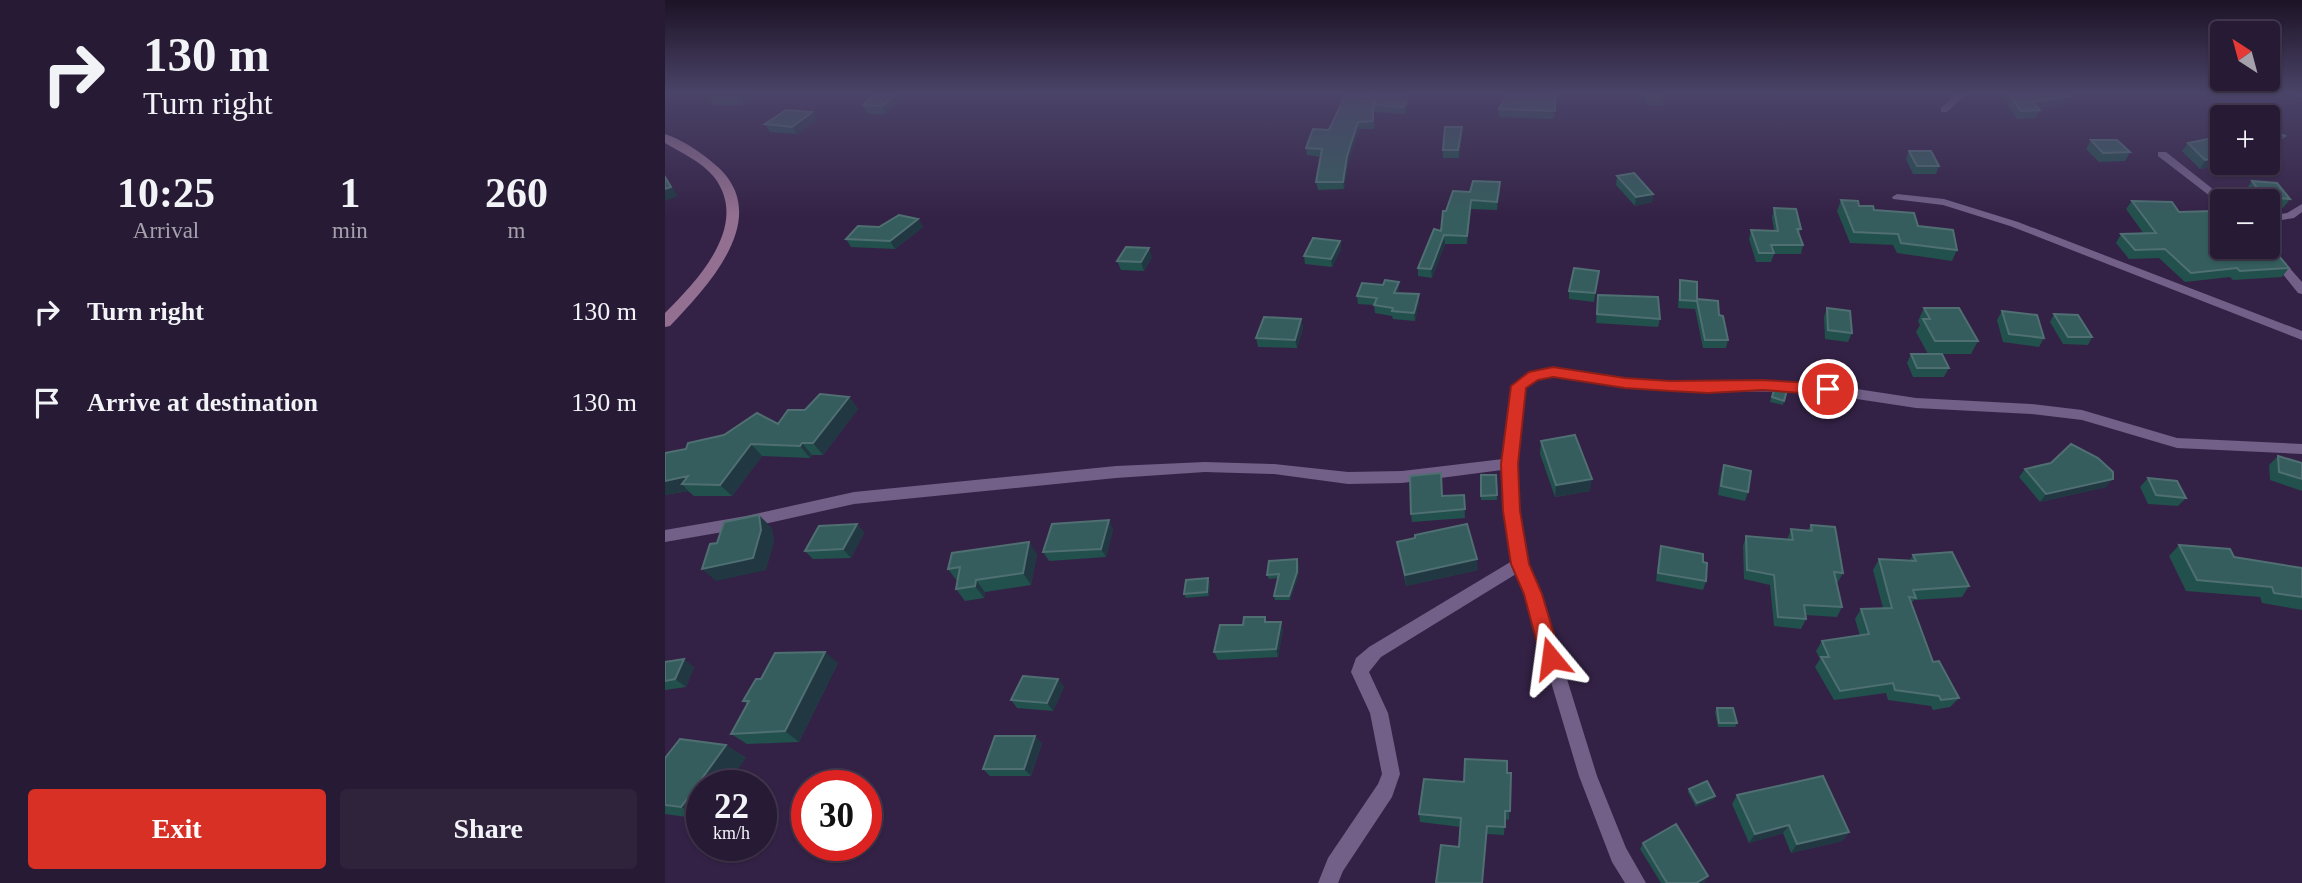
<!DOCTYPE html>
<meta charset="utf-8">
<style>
body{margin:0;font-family:Georgia,serif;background:#2f233c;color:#f1f3f6;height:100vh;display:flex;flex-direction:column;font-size:26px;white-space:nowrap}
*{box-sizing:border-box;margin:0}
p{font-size:23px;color:#a4a1ac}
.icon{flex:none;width:38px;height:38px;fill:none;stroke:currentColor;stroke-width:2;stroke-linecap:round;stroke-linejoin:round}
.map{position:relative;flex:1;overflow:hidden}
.sheet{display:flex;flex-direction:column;background:#271a34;width:665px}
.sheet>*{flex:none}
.top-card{background:#271a34;color:#f1f3f6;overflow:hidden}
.needle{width:46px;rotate:324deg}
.fabs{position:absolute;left:1545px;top:21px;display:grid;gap:14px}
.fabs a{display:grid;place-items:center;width:70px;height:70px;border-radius:7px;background:#271a34;box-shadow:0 2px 5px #0004,0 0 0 2px #43384f;font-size:35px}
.speed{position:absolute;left:21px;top:770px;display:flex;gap:14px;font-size:35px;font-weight:700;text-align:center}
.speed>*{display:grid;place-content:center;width:91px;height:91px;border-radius:50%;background:#271a34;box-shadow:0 2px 5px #0004,0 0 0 2px #43384f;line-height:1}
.speed small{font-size:18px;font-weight:400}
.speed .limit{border:10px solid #d22;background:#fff;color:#111}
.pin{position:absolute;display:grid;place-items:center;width:60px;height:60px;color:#fff;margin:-30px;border:4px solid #fff;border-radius:50%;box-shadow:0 2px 7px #0007}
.me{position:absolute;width:77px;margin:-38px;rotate:344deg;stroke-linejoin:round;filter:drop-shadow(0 0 5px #0008)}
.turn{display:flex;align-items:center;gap:24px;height:147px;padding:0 28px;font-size:32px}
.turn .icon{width:91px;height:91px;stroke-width:2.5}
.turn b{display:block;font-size:49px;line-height:60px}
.eta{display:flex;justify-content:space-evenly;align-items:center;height:119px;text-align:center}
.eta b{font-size:42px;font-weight:800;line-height:49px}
.action{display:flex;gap:14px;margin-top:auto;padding:14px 28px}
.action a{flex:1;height:80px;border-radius:7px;background:#d93025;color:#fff;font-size:28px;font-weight:800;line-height:80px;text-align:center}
.action a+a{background:#2f233c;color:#f1f3f6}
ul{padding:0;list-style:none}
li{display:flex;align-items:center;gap:21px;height:91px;padding:0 28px}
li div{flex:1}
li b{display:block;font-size:26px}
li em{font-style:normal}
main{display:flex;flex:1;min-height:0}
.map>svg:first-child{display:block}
</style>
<main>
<section class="sheet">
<div class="top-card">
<div class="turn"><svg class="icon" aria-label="right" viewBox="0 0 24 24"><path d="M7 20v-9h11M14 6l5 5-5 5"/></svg><div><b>130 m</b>Turn right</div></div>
</div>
<div class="eta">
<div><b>10:25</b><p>Arrival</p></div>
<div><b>1</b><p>min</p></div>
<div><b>260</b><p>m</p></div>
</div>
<ul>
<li><svg class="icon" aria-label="right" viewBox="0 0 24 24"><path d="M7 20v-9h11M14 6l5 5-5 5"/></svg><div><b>Turn right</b></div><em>130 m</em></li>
<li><svg class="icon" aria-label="arrive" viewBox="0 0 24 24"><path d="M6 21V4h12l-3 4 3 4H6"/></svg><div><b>Arrive at destination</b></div><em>130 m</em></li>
</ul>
<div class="action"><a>Exit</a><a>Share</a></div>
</section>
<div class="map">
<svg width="1637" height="883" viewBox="0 0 1637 883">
<rect width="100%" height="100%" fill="#342246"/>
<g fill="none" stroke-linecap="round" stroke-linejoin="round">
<path fill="#726088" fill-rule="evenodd" d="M1291,94H1301L1282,112H1276V108Z
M1631,94H1637V97L1633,96Z
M1493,152H1501L1563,201L1554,203L1493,156Z
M1232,194L1279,199L1353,222L1637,331V340L1345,226L1278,205L1228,199L1227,197Z
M1637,204V212L1629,218L1603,222V216L1622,213Z
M1603,244L1637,282V294L1633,293L1596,247H1603Z
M888,367L960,378L1005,381L1146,382L1251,398L1366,404L1417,410L1512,438L1637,444V454L1512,448L1417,420L1366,414L1251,408L1146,392L1005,391L960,388L888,377L873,379L860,388L851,464L853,511L863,564L876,595L932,776L961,848L981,883H960L947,862L914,776L860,595L851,574L716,657L704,672L723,713L735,774L727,797L678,871L673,883H653L663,858L713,784L717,774L705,713L686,672L691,658L704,647L847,561L839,511L837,470L737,483L683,484L609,474L540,472L451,478L189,504L81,528L0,542V530L81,516L189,492L451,466L540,462L609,464L683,472L737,471L838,459L847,386L864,372Z"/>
<path fill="#937091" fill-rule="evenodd" d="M0,134C16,139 34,151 47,162C112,213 45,284 5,326L0,327V313C32,281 86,225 49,177C37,162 17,153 0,143Z"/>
</g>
<path fill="#22504c" d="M39,94H92L77,105H46Z
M211,94H231L235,101L221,114H203L198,105Z
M715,94H747L740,114L709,112V129H694L683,163L679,189L653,190L651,182L656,157L642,155L641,148L709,103Z
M890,94L889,119L834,117V109Z
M981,94H1000L996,106L980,104Z
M1335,94H1403L1402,104L1374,108L1375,110L1371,118L1352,119Z
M147,112L151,120L132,134L105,132L100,124Z
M1558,126V163L1559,164L1535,169L1517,151L1523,143L1553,137L1550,135L1555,127Z
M797,135L794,158H778V150Z
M1426,140L1465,152L1460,161L1434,162L1421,149Z
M1244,151L1274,166L1271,174H1248L1241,159Z
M952,176L988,194L987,202L970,206L951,185Z
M1587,181L1625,199L1618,208L1603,206V201H1589L1581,190Z
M835,191L832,210L806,209L802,244H780L767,278L753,276V268L776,231L781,211L805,192Z
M1176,200L1209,210L1292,250L1287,261L1232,253L1228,245L1185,243L1172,211Z
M1467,201L1514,212L1558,247L1624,268L1617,277L1568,280L1565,277L1520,282L1494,258L1464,259L1451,243L1456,234H1479L1461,209Z
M1109,208L1136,229L1134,234L1138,245L1136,254H1109L1106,262H1091L1084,239L1086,230H1109L1107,217Z
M253,219L258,227L230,249L186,247L181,239L214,227Z
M675,241L676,249L667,267L640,264L639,256Z
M487,257L479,271L456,270L452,261Z
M934,271L929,302L904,299V291Z
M1015,280L1032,299L1054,315L1063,340L1061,348H1038L1030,309L1013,308L1014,288Z
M734,290L733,293L754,302L750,321L728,319L727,316L710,313L709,305L693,304L692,296Z
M933,295L995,319L993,327L931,323Z
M1162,308L1187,333L1183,342L1160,339L1159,317Z
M1259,308L1313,341L1306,354H1271L1284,368L1279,377H1248L1242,363L1246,354H1263L1251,332L1255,325L1253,321Z
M1337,311L1379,338L1374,347L1338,342L1332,320Z
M1389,314L1427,337L1423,345L1398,344L1385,322Z
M636,319L638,328L632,348L593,347L591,338Z
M1122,390L1118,405L1105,402L1107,394Z
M184,397L193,409L158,455H147L145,458L97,456L67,496H29L23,491L0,495L21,449L59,435L113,424L140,410Z
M876,441L925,491L890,497L875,454Z
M1613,456L1637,463V491L1605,480L1604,465Z
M1059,465L1083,492L1080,501L1053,495L1056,474Z
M1360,469L1441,487L1375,502L1354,477Z
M816,475H831L832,500H816Z
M1483,478L1521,498L1513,506L1483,504L1475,487Z
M799,495L800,518L747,522L746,514Z
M192,524L199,533L186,558L148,559L140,551Z
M1146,525L1178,573L1173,582H1172L1177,607L1172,617L1140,615L1141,619L1136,629L1109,626L1105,585L1079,579L1078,546L1081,536L1122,540L1126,529L1143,530Z
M448,529L441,557L384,561L378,552Z
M750,538L813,570L741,586L732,542Z
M1514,545L1569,557L1637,568V610L1597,603L1595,597L1521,591L1504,556Z
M996,546L1038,562L1041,581L1038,590L991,581L994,555Z
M372,554L366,585L320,592L319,598L300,601L291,589L292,581L283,569Z
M1248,555L1304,586L1297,597L1249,600L1246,604L1268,662L1294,698L1285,707L1268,710L1266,706L1223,700L1221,693L1169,700L1150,667L1155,659L1151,651L1157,641L1195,636L1190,619L1196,609L1218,608L1208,570L1214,559L1245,560Z
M634,563L633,577L625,600H610L609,596L613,578L604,579L602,575Z
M545,582L544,596L521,598L519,594Z
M602,622L618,630L613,657L553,660L549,652L578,625Z
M0,662L29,667L21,687L0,690Z
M173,663L134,742L82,744L66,734L82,704L78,701L96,679Z
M393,679L399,687L388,711L352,708L346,700Z
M1052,708L1072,723L1070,727H1053L1050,712Z
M377,743L366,776H325L318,769Z
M61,745L81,758L37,786V819L0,814V758Z
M842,773H846L844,820L840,819L839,835L822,834L794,847L796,827L755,822L754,814L799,782Z
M1024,789L1050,796L1049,799L1031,807L1023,792Z
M1072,795L1184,832L1177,841L1126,853L1118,833L1084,843L1067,804Z
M978,843L1040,882L1038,883H996L975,849Z"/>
<path fill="#213843" d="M70,94H92L77,105Z
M230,94L235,101L221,114L217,106Z
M744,94H747L740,114L739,107Z
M1406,96L1402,104L1363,110L1367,102Z
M147,112L151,120L132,134L127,127Z
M693,122L694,129L683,163L679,189L678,182L682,156Z
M797,127V135L794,158L793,150Z
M1620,136L1614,145L1603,151V146Z
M1558,156V163H1560L1559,164L1535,169L1540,160Z
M0,176L13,196L0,201Z
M835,182V191L832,210V202Z
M988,194L987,202L970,206L971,197Z
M806,200V209L802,244V236Z
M253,219L258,227L230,249L225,241Z
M779,235L780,244L767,278L766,269Z
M675,241L676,249L667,267L666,259Z
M484,248L487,257L479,271L476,262Z
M734,282V290L730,301L729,293Z
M754,294V302L750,321L749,313Z
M636,319L638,328L632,348L630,340Z
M184,397L193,409L158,455L148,443Z
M137,443L147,455L145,458L135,446Z
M86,444L97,456L67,496L55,485Z
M23,476L17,484L23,491L0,495V481Z
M927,479L925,491L890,497L891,485Z
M1448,479L1441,487L1375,502L1381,494Z
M94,515L107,528L109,542L101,570L51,581L37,569Z
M444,520L448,529L441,557L436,549Z
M192,524L199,533L186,558L178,549Z
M364,542L372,554L366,585L358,573Z
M632,559L634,563L633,577L625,600L624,596Z
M812,559L813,570L741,586L740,575Z
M543,578L545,582L544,596L542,592Z
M311,580L320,592L319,598L310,586Z
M616,622L618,630L613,657L611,649Z
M160,652L173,663L134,742L120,731Z
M19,659L29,667L21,687L10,679Z
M393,679L399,687L388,711L382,703Z
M370,736L377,743L366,776L359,769Z
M61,745L81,758L61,786L33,784Z
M1050,796L1049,799L1031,807L1032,803Z
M23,798L37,805V819L16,807Z
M1124,825L1118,833L1084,843L1090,834Z
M1184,832L1177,841L1126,853L1132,844Z
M1043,876L1040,882L1038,883H1031Z"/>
<path fill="#355d5d" stroke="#4f6f72" stroke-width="2" d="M211,94H230L217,106L198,105Z
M681,94L709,97L708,104L715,94H744L739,107L708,105V121L693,122L682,156L678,182H651L657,149L641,148L648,129L664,130Z
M842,94H890V111L834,109Z
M981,94H999L997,98L981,95Z
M1344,94H1403L1406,96L1367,102L1375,110L1356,111Z
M121,110L147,112L127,127L100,124Z
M780,127H797L793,150H778Z
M1603,129L1620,136L1603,146Z
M1558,136V157L1540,160L1523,143Z
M1426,140H1452L1465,152L1438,153Z
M1244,151H1266L1274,166H1252Z
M969,173L988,194L971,197L952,176Z
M0,177L6,187L0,189Z
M808,181L835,182L832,202L806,200L802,236L779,235L766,269L753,268L769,229L776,231L778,211H781L788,191L805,192Z
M1587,181L1612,183L1625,199L1599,197Z
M1176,200L1193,201L1194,206H1208L1209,210L1249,213L1253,226L1288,230L1292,250L1236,243L1233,234L1189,232Z
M1467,201L1507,202L1514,212L1548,211L1558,221V247H1603L1613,255L1624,268L1575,271L1572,268L1526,273L1500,249L1470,250L1456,234L1491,233Z
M1109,208L1131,209L1136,229H1132L1138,245H1106L1109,253H1094L1086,230L1113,231Z
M234,215L253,219L225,241L181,239L193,226L214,227Z
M648,238L675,241L666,259L639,256Z
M461,247L484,248L476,262L452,261Z
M909,268L934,271L930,293L904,291Z
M720,280L734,282L729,293L754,294L749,313L727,311L728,308L709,305L712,298L692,296L697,283L718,285Z
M1015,280L1032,282V299L1053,301L1054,315L1058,316L1063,340H1040L1032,301L1015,300Z
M933,295L993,297L995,319L932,314Z
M1162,308L1185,311L1187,333L1163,330Z
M1259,308H1294L1313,341H1270L1258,319H1265Z
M1337,311L1372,315L1379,338L1344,334Z
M1389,314L1413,315L1427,337H1403Z
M599,317L636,319L630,340L591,338Z
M1246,354H1277L1284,368H1252Z
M1109,390H1122L1119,401L1107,397Z
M155,394L184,397L148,443H137L135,446L86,444L55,485L17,484L23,476L0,481V453L21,449L23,443L59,435L92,413L113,424L123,410H140Z
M910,435L927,479L891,485L876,441Z
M1406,444L1433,458L1448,472V479L1381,494L1360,469L1386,463Z
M1613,456L1637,463V479L1614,472Z
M1059,465L1086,471L1083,492L1056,486Z
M776,473L777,496L799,495L800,509L746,514L745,476Z
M816,475H831L832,495L816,496Z
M1483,478L1512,481L1521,498L1491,495Z
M94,515L96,530L88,558L37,569L45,544L52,543L59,522Z
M444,520L436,549L378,552L387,524Z
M192,524L178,549L140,551L154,526Z
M802,524L812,559L740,575L732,542L750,538V535Z
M1146,525L1170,527L1178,573L1169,572L1177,607L1139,605L1141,619L1113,617L1109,575L1082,570L1081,536L1128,540L1126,529L1147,531Z
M364,542L358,573L311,580L310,586L291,589L295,567L283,569L287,553Z
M1514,545L1565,549L1569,557L1637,568V597L1609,593L1607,587L1532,580Z
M996,546L1038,554V562L1042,563L1041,581L993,573Z
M1287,552L1304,586L1248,590L1251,598L1244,597L1268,662L1274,661L1294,698L1276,700L1274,696L1230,690L1228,683L1175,691L1156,657H1164L1157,641L1204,634L1196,609L1227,608L1214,559L1251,561L1248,555Z
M632,559V572L624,596H609L614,574L602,575L604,561Z
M543,578L542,592L519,594L521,580Z
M579,617H600V622H616L611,649L549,652L555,625H578Z
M160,652L120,731L66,734L84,701H78L91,679H96L110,653Z
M19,659L10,679L0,681V662Z
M358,676L393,679L382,703L346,700Z
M1052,708H1068L1072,723H1054Z
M330,736H370L359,769H318Z
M15,739L61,745L33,784L56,786H37V799L23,798L16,807L0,805V758Z
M800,759L842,761V773H846L845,811H840V827L822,826L817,883H771L776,845L794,847L796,818L754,814L759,779L799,782Z
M1158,776L1184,832L1132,844L1124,825L1090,834L1072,795Z
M1042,781L1050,796L1032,803L1024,789Z
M1011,824L1043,876L1031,883H1002L978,843Z"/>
<linearGradient id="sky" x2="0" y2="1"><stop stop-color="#1d1326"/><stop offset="0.43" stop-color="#4a4468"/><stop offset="1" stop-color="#4a4468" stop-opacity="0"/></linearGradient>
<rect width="1637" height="217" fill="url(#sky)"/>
<path fill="#d93025" stroke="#8d1f18" stroke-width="2" d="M888,367L960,378L1005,381L1098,380L1163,384L1170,389L1163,395L1098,390L1043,393L1005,391L960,388L888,377L873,380L861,388L853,464L855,511L864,564L877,594L896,658L893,664L886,666L879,664L876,658L859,594L846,564L838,511L836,464L846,386L864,372Z"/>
</svg>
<div class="fabs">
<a><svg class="needle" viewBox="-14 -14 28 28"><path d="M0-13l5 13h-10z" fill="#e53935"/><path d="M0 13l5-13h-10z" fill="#a4a1ac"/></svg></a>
<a>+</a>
<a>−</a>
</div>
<div class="speed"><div>22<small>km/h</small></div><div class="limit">30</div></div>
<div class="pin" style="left:1163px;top:389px;background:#d93025"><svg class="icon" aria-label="arrive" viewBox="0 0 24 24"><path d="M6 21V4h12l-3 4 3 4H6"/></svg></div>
<svg class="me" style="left:886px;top:658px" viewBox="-20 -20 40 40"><path d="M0-17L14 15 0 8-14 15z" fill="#d93025" stroke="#fff" stroke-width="4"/></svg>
</div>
</main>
